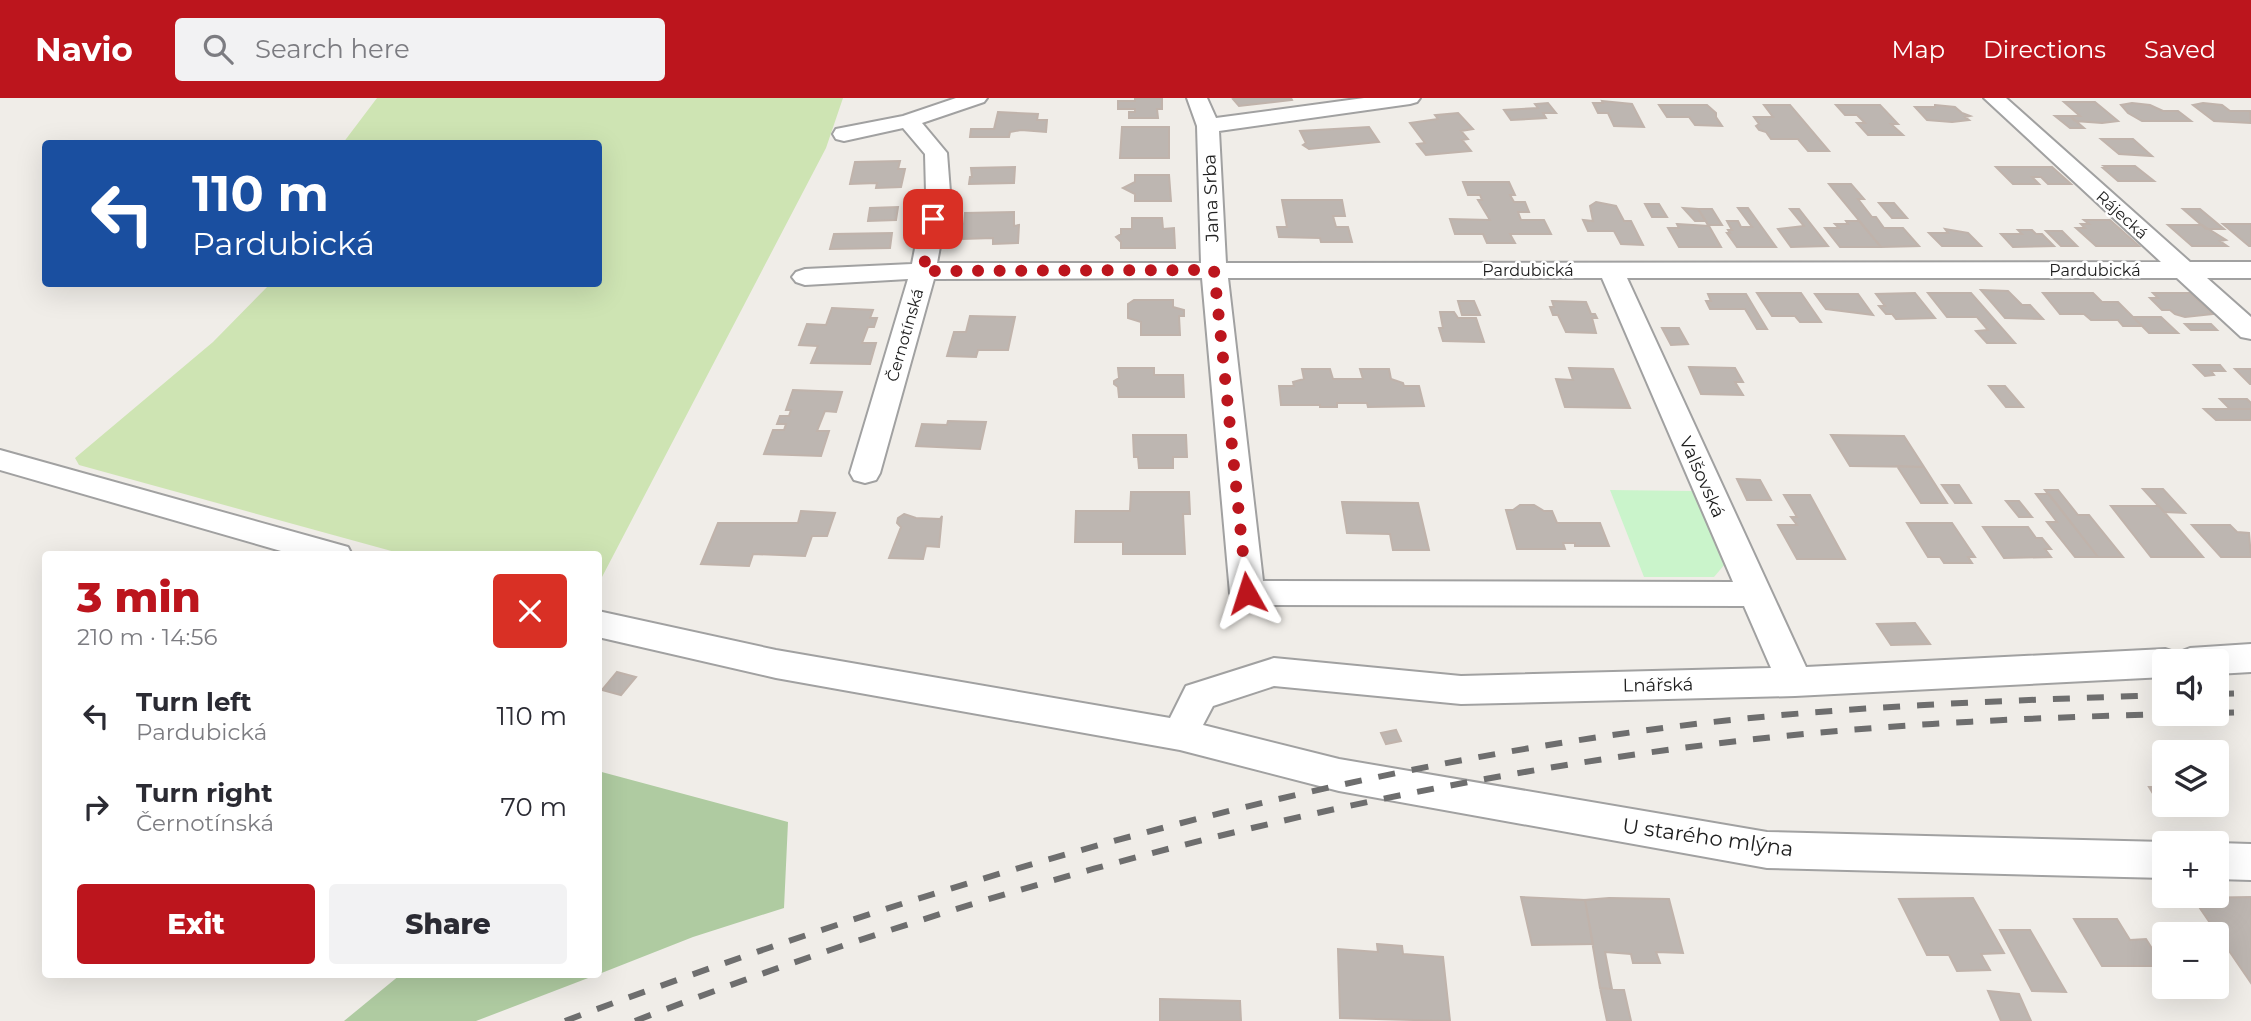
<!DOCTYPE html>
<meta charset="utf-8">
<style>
body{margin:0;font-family:Montserrat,sans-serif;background:#f2f2f3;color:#2b2b33;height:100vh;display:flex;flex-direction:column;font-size:26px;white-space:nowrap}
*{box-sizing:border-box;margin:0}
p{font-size:23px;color:#7c7c81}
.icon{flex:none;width:38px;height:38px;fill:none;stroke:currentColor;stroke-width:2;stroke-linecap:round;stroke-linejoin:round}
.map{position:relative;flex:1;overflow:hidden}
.sheet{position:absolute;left:42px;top:453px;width:560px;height:427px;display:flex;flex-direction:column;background:#fff;border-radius:7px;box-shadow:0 7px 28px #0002}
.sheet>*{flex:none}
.top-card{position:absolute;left:42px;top:42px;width:560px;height:147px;border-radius:7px;box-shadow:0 7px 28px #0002;background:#1a4fa0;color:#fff;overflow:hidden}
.buttons{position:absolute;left:2152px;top:551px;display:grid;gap:14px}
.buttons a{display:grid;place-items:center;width:77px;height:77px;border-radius:7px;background:#fff;box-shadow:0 7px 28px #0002;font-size:35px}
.pin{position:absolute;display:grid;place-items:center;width:60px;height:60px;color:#fff;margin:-30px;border-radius:14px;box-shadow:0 4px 10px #0006}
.me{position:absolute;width:77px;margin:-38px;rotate:354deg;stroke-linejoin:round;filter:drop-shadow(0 0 5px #0008)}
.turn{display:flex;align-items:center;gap:24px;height:147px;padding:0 35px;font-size:32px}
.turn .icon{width:91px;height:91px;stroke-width:2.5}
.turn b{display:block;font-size:49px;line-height:60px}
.round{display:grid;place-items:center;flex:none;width:74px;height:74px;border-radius:7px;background:#f2f2f3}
.headline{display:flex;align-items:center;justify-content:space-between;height:119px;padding:0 35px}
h1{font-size:42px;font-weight:800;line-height:52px;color:#bc151d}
.cta{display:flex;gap:14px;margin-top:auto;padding:14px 35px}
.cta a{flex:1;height:80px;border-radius:7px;background:#bc151d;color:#fff;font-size:28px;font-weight:800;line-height:80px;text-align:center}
.cta a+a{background:#f2f2f3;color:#2b2b33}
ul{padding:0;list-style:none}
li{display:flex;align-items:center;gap:21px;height:91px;padding:0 35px}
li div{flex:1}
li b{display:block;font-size:26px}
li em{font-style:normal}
header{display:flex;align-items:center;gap:42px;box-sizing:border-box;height:98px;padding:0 35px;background:#bc151d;color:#fff}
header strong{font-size:33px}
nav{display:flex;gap:38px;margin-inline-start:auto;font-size:24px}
.search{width:490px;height:63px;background:#f2f2f3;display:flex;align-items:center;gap:18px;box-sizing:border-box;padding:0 24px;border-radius:7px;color:#7c7c81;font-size:26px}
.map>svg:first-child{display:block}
</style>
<header>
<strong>Navio</strong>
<div class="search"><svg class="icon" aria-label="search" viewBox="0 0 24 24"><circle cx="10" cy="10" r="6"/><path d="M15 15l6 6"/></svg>Search here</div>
<nav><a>Map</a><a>Directions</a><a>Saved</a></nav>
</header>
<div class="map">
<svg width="2251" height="923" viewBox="0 0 2251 923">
<rect width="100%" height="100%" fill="#f0ede8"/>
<path fill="#cee4b3" d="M377,0H843L826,50L602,479L599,481L598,457H406L79,367L75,360L213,244L270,186H598V46L343,45Z"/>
<path fill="#afcba1" d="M598,673L788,724L784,810L693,839L599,876Z
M400,877H596L476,923H344Z"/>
<path fill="#caf4cb" d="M1610,392L1692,393L1725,466L1714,479H1644Z"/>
<path fill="#bdb6b1" stroke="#c0b3ab" stroke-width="2" d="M1135,0H1162V11H1157L1158,20H1129V14H1135V11H1118V3H1135Z
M1237,0H1291L1292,2L1239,8L1233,1Z
M1602,3L1632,6L1644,29L1614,28L1608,15H1598L1593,5H1603Z
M2064,4H2095L2118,23L2102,25L2075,23L2070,18H2080Z
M1548,5L1556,15H1543L1546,20L1511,22L1504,12L1538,10L1535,6Z
M2132,5L2150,7L2163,13H2178L2191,23H2142L2128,15L2121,7Z
M2203,5L2222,7L2230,13H2250L2251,25L2214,23L2193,7Z
M1659,7H1707L1716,15V19L1722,28L1695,27L1689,19H1667Z
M1764,7H1790L1829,53H1808L1798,41H1771L1766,34L1759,32L1756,28L1759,26L1754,19H1773Z
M1836,7H1880L1898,26H1891L1903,37H1868L1857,25H1865L1857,17H1845Z
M1935,7L1955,9L1962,15L1970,18L1965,19L1969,22L1952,24L1927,22L1915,9H1935Z
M998,14L1038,16L1037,22H1047L1046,34L1021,32L1010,34L1009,39H970L971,31H994Z
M1458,15L1473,31L1461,33L1468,41L1462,42L1471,53L1426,57L1417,46L1425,45L1410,25L1438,21L1435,17Z
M2055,18H2070L2084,30H2070Z
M1122,29H1169V60H1120Z
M1369,29L1379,44L1309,51L1303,47L1306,45L1300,33Z
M2101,41H2133L2152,58L2119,56Z
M900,63L898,71H905L901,89L876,90L877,85L850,86L855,64Z
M2104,68H2135L2154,83H2118L2103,70H2107Z
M1015,69L1014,85L969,86L970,79H972L971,70Z
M1996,69H2052L2071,86H2048L2041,79H2032L2039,86H2013Z
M1135,77H1169L1171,103H1135V96L1123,90L1135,84Z
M1463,84H1509L1515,97H1510L1514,104H1525L1529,114H1518L1521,122H1544L1551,136H1510L1515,145H1487L1483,136H1455L1450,121L1490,122L1478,102H1482L1480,97H1468Z
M1829,86H1851L1864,101H1858L1872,119H1876L1884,130H1903L1919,148L1881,149Z
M1282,102H1342L1345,118H1333L1336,129H1348L1352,144H1321L1320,140L1279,139L1277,129H1287Z
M1596,104L1616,108L1624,123H1631L1643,147L1621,146L1614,133H1588L1583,122L1593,123L1590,108Z
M1879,105H1894L1907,120H1892Z
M1645,106H1659L1667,119H1652Z
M898,109L896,122L868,123L870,110Z
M1683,110L1698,111L1706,123H1695Z
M1738,110H1748L1776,149H1737L1727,135H1730L1728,132H1732L1727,123H1738L1741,129H1752Z
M1698,111H1712L1722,127H1708Z
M1790,111H1799L1828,148L1791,149L1778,131L1804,128Z
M2183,111H2200L2224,131H2206Z
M1014,114V128L1019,127L1018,145L993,146V140L962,141V134H957L959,126H964L965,115Z
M1132,120H1162L1163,131L1174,130L1175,150H1121V144L1116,139L1121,136V131H1132Z
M2084,122H2110L2139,148H2096L2076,130H2085L2081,126H2089Z
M1846,123H1859L1881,149H1840L1825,130H1839L1835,126H1848Z
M1677,126L1709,128L1721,149H1679L1668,130H1679Z
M2223,126H2251V148H2249Z
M2168,127H2202L2226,142L2220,143L2227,148H2192Z
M1945,131L1968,135L1981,148H1942L1929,135H1948Z
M2018,132H2032L2036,136H2042L2054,148L2013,149L2001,136H2022Z
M2046,133H2062L2077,148H2061Z
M892,135L890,150L830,151L834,136Z
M1981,192L2008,193L2022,207H2030L2043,221L2005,220Z
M1757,195H1801L1821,224H1800L1795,218H1772Z
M1915,195L1935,220L1896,221L1892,216H1886L1879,208H1885L1876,196Z
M1928,195H1971L2015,245H1987L1976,233L1988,232L1977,219H1947Z
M2043,195H2093L2102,204H2118L2142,228H2123L2118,222H2091L2084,216H2060Z
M2153,195H2190L2213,216L2185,219L2175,216L2170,212H2162L2150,200H2158Z
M1708,196H1746L1767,231H1757L1745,211H1710L1706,203H1711Z
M1815,196H1858L1873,217L1826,211Z
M1134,202H1173V209L1184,212V218H1179L1180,237H1141V224L1128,220V206Z
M1458,203H1474L1480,217H1462Z
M1552,203L1586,204L1591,216H1595L1597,220H1592L1596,235L1566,234L1558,217H1553L1550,209H1554Z
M832,210L873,212L870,220H877L874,229H868L862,245H876L870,266L811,265L818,248L799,247L807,226L826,227Z
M1440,214H1454L1458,220H1476L1484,244L1443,243L1439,230H1443Z
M970,218L1015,219L1008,252H978L976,259L947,258L954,234H966Z
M2133,219H2161L2178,235H2149Z
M2185,226H2211L2217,232H2191Z
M1662,230H1679L1688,246L1671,247Z
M2194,267H2220L2225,273H2211L2214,277L2205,278Z
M1689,269L1735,270L1743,284H1735L1743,297L1701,296Z
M1118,270H1154V277H1183L1184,299H1119L1118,289L1114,286V283L1119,280Z
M1569,270L1613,271L1630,310L1565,309L1556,281L1573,282Z
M1302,271H1330L1333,281H1363L1360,271H1389L1391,281L1403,285L1404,288H1419L1424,308L1368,309L1367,305H1337V309H1320V307H1281L1279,288H1294L1293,284L1304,281Z
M2235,271H2251V286H2250Z
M1989,288H2005L2023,309H2006Z
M793,292L842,294L836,314L825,313L817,333H829L821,358L764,356L773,332H784L786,326H777L780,318H789L791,312H786Z
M2220,301H2247L2251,305V311H2230Z
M2204,311H2251V322H2216Z
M948,323L986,324L980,351L916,348L922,326L947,327Z
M1133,337H1186L1187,359H1173V370H1139L1138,359H1134Z
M1831,337L1904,338L1924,369L1850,368Z
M1897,368L1924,369L1947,405H1921Z
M1737,381L1760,382L1771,402H1747Z
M1942,387H1959L1971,405H1955Z
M2143,391H2163L2185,415L2164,414Z
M2045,392H2058L2078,417H2089L2123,459H2098Z
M1131,394H1189L1190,416H1183L1185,456H1123V444H1075L1076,413H1130Z
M2036,396H2049L2098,459H2075L2047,424H2057Z
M1784,397H1810L1845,461H1797L1778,427H1797L1791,419H1797Z
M2006,403H2019L2032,419H2019Z
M1342,404L1418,405L1429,452H1393L1390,436L1347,435Z
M1520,407H1534L1544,413H1552L1557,425H1600L1609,448H1575V445H1563L1565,451H1517L1506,412H1513Z
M2111,408H2159L2203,459H2151Z
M801,413L835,415L827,438H812L805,458L753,456L749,468L701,466L718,425H798Z
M904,416L916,420L940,421L942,418L939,449L926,448L923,461L889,460L901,429L897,425L898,420Z
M1907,425H1952L1975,459H1968L1972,465H1944L1940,459H1928Z
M2192,427H2230L2237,434L2249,435L2251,459H2221Z
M1983,429H2028L2036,440H2042L2051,451H2045L2051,459L2004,460Z
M1915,525L1930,546L1891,547L1877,526Z
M617,574L636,579L621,597L602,592Z
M1396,632L1401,643L1386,646L1381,635Z
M2149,689H2165V707H2187L2191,713L2163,712Z
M1521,799L1585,802L1593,846L1532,847Z
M2251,799V885L2193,800Z
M1609,800L1669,801L1683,855L1656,854L1660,865H1633L1631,856L1605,854L1612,891L1600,890L1585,802Z
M1973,800L2004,855L1981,856L1990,872L1957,873L1949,857H1927L1899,801Z
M2074,821H2117L2130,842L2146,841L2163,868H2102Z
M2000,832H2030L2066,894L2032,893Z
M1377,846L1402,848L1403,856L1443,859L1450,923L1340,920L1338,851L1378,854Z
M1600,890L1624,892L1631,923H1607Z
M1988,893L2019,896L2031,923H2001Z
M1160,901L1240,903L1241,923H1160Z"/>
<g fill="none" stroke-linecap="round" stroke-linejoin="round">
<defs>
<path id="minor" d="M956,0H987L984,4L922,25L947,55L950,94L937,165H1201L1197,28L1187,0H1207L1216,20L1364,0H1420L1417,4L1410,6L1219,33L1226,165L2161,164L1984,0H2006L2190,164H2251V180H2207L2251,219V241L2241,239L2177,180H1627L1806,569L2165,551L2177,555L2190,550L2251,546V574L2217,576V564H2165V579L1795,598L1461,606L1274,588L1213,608L1203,627L1339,661L1767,734L2165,744L2169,746H2165V780L1767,770L1339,693L1180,652L776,580L598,539V513L776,552L1170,620L1186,588L1274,560L1461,578L1771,570L1744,508L1247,507L1235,504L1230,495L1202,180L934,181L880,375L876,382L865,385L854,382L850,375L908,181L805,187L796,184L792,179L796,174L805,171L912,166L926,94L925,56L903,30L844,43L836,41L833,36L836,31L903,18ZM1228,180H1602L1733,484L1263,483Z
M0,352L348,449L352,457H295L0,372Z
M2217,745L2251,746V782L2217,781Z"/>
</defs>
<use href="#minor" stroke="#a1a1a1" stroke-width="4"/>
<use href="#minor" fill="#fff" fill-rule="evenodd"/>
<path stroke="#6e6e6e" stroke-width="6" stroke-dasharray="17 17" stroke-linecap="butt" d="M2217,596L2251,595
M2217,615L2251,614
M565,923C923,789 1291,678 1671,629C1835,608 2000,603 2165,597
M635,923C981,789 1345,692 1713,646C1865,627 2018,620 2171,616"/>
</g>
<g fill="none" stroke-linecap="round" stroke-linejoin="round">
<path stroke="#bc151d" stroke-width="12" stroke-dasharray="0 21.6" d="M933,121L923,173L1214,172L1247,495"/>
</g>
<g text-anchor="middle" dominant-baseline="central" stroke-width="5" stroke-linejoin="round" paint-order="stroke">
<g font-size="16" fill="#202020" stroke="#fff">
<text transform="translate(2122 117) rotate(42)">Rájecká</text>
<text x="1528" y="172">Pardubická</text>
<text x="2095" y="172">Pardubická</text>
<text transform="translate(905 237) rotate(-74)">Černotínská</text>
</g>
<g font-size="18" fill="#202020" stroke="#fff">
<text transform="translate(1211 100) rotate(-92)">Jana Srba</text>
<text transform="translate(1702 379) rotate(66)">Valšovská</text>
<text transform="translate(1658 587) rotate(-1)">Lnářská</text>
</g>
<g font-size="21" fill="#202020" stroke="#fff">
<text transform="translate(1708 739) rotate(8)">U starého mlýna</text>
</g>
</g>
</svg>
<div class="buttons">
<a><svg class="icon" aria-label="sound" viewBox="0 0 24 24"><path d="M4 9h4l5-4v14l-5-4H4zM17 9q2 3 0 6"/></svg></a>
<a><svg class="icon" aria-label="layers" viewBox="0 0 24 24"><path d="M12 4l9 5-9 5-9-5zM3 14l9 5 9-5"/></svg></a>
<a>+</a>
<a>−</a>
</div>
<div class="pin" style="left:933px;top:121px;background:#d93025"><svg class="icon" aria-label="arrive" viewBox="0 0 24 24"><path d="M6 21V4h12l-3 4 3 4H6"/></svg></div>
<svg class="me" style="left:1247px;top:495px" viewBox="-20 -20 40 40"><path d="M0-17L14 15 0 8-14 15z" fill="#bc151d" stroke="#fff" stroke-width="4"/></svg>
<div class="top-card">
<div class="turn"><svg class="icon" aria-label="left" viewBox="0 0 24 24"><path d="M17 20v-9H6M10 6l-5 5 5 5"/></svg><div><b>110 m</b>Pardubická</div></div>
</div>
<section class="sheet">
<div class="headline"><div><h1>3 min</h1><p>210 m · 14:56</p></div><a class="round" style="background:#d93025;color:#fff"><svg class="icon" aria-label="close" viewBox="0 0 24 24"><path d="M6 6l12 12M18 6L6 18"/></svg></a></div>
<ul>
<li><svg class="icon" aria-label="left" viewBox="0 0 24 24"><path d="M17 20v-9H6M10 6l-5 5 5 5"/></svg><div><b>Turn left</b><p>Pardubická</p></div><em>110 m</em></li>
<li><svg class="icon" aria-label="right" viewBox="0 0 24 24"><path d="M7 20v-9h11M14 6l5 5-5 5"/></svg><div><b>Turn right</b><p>Černotínská</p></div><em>70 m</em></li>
</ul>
<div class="cta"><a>Exit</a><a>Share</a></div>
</section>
</div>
